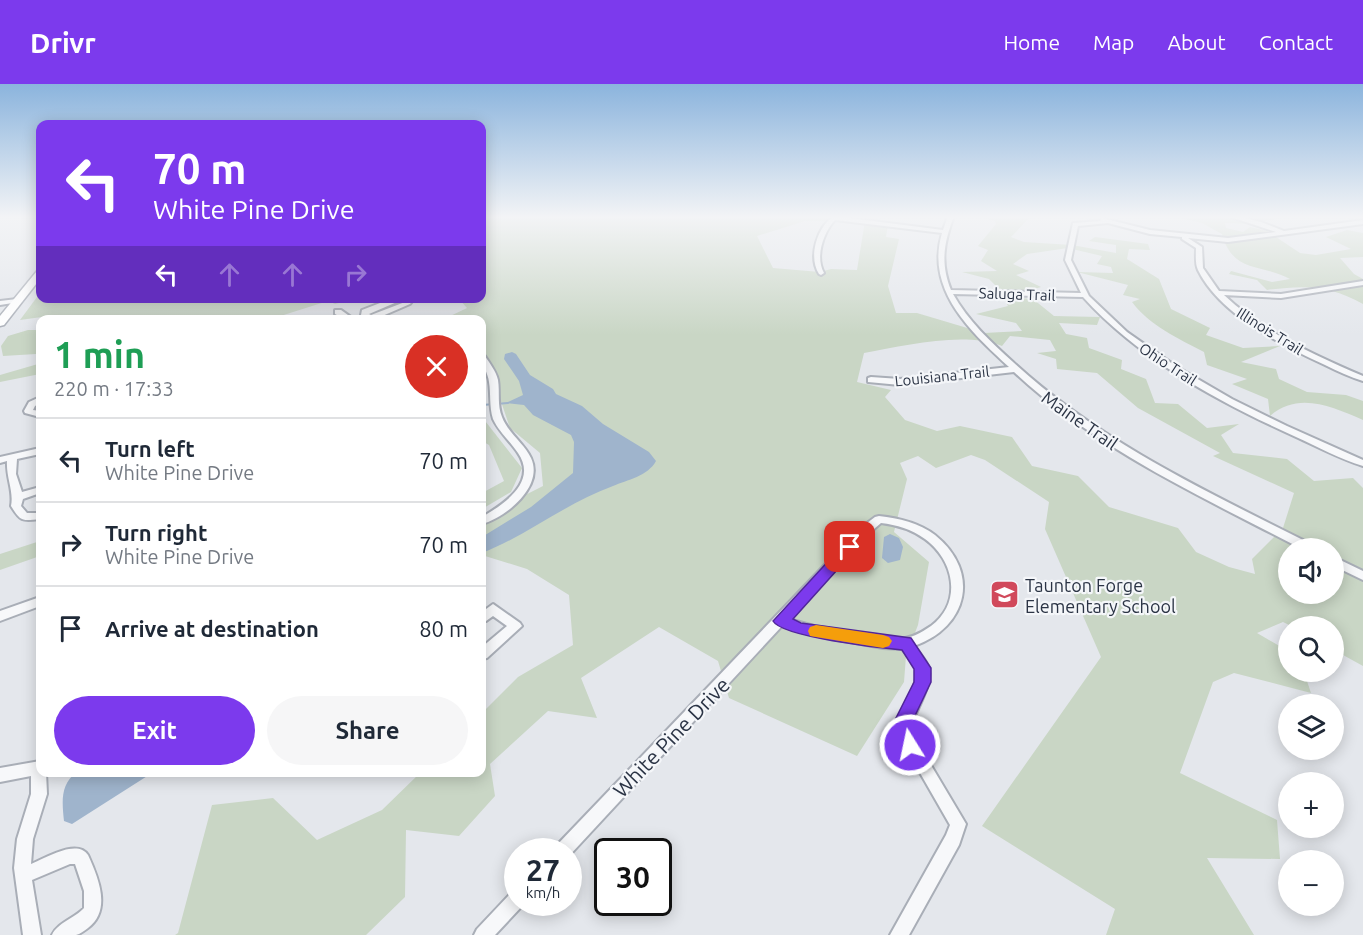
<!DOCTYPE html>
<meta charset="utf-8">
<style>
body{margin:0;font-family:Ubuntu,sans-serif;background:#f6f6f7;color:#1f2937;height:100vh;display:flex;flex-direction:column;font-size:22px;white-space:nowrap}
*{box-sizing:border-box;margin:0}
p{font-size:20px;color:#747a83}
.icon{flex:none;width:33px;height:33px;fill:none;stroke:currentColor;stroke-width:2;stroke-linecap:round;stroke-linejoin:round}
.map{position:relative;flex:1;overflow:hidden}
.details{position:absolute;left:36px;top:231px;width:450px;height:462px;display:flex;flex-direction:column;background:#fff;border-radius:12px;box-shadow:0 3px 15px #0003}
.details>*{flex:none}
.top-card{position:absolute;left:36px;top:36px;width:450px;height:183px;border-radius:12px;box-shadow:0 3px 15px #0003;background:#7c3aed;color:#fff;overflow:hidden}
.tools{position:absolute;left:1278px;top:454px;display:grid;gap:12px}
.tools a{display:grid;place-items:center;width:66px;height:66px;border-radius:50%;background:#fff;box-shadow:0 3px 15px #0003;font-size:30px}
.speed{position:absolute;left:504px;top:754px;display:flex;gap:12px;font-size:30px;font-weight:700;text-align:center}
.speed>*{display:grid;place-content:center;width:78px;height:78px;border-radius:50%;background:#fff;box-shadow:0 3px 15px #0003;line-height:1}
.speed small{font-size:15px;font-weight:400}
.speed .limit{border:3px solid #111;border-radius:9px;background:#fff;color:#111}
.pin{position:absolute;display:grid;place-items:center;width:51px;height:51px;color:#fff;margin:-26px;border-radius:12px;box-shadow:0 3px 9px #0006}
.me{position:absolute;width:66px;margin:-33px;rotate:350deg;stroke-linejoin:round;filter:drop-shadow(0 0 4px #0008)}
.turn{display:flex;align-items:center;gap:21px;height:126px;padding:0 18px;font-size:27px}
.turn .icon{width:78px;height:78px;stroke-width:2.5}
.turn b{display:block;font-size:42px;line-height:51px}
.lanes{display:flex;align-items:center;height:57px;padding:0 18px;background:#0003;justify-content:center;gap:30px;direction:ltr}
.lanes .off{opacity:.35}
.round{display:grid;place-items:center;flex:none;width:63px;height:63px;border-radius:32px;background:#f6f6f7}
.head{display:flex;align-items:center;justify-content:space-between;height:102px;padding:0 18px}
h1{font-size:36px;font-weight:600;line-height:45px;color:#1e9e55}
.button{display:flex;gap:12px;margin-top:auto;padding:12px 18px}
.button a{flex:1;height:69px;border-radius:36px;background:#7c3aed;color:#fff;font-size:24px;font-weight:600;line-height:69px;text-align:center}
.button a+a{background:#f6f6f7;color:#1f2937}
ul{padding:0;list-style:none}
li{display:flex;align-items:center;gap:18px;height:84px;padding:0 18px;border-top:2px solid #e0e1e3}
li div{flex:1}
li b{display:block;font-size:22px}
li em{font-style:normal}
header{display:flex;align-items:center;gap:36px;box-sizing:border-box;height:84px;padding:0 30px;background:#7c3aed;color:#fff}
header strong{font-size:28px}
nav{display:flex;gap:33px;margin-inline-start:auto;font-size:21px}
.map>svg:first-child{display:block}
</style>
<header>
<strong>Drivr</strong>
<nav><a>Home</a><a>Map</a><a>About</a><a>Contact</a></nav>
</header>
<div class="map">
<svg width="1363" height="851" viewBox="0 0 1363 851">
<rect width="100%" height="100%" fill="#e4e7ec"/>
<path fill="#c9d6c5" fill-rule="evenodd" d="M482,132H833L825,137H805L757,152L773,184L820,188L831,185L857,186L865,137L888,140L886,153L899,155L888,202L896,229H917L984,249L1022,247L1016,239L976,230L1008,222L1003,213L1033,215L1054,232L1100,233L1097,241L1059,239L1066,250L1087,254L1089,264L1122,276L1121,285L1146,295L1155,319L1178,320L1207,344L1239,340L1221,351L1233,369L1287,375L1314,397L1353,394L1363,404V582L1334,566V543H1293L1283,538L1257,549L1288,567V588H1304L1311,609L1234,589L1213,598L1180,689L1277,736L1280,775L1207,774L1254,851H1106L1115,825L982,742L1101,573L1045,445L1049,418L985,376L971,371L936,384L918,372L900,379L907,395L894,448L929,478L918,541L906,572L904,598L857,672L729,614L718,577L659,543L581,594L597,634L548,627L490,680L495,712L459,752L406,746L405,813L366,851H175L178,849L212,721L273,714L317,756L382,726L420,689L482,688V629L518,593L573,561L569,511L527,485L485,472L482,474V433L543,402L540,369L510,344L490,285L482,283V236L444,235L467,224L459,215L482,214ZM1010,252L1050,256L1056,267L1037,269L1056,275L1057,285L1097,289L1138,324L1220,369L1213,372L1294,409L1283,444L1252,475L1255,490L1229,483L1196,468L1178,444L1109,423L1078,392L1032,382L1012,353L960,342L937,347L905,336L885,313L891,306L857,298L864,269C904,262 963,247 1002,262ZM1288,465H1334V510H1288Z
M976,132H1031L1011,153L1024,158L1072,161L1116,169V161L1089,157L1095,153L1148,160L1150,166L1129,165L1127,175L1159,195L1171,225L1210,244L1206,251L1243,264L1280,262L1241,278L1276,285L1279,295L1307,308L1346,311L1363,317V336C1332,323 1299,307 1270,332L1268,315L1232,300L1247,295L1207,281L1204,268C1179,255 1149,241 1132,218L1140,215L1123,211L1128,201L1077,188L1113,189L1111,183L1097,180L1102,172L1068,164L1027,170L1013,180L1029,187L1016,191L1041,203L1028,207L1000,206L989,195L962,188L997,187L981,177L988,166L978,162L996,140L995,137Z
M1172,132H1293L1249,140L1225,139L1226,144L1243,148L1250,143L1267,147L1300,169L1316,171L1351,165L1326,153L1347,146L1363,149V173L1340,174L1354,190L1363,195V220C1330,201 1304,201 1267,206L1257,196L1229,190L1231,187L1272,198L1290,195C1261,179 1233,190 1222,150L1202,139Z
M40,209V214L355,215L335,220L328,217L271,235H75L77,233L51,236L49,232L20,236Z
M28,246H40V290L0,298V291L38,280L36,270L3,272L1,262L8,252Z
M482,333L522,384L511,408L482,425V409L504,397L489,361L482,357Z
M40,457V472L0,486V470Z"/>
<path fill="#9fb4cc" d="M512,268L516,270L530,291L553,305L556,310L582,322L603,340L649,368L656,377C648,392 627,396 613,402C566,419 528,451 482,469V453L531,423L573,389L574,358L571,351L533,331L524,321L506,319L523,311L519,297L504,275L505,270Z
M890,450L899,454L903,463L900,476L888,479L882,474L884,453Z
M77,688H152V689L72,740L64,737C62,718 60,700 77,688Z"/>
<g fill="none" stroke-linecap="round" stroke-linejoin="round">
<path stroke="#9fb4cc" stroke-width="2" d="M482,321L508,319"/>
<defs>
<path id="street" d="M834,132L943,146L948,132H954C944,158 940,179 951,206L1081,209L1065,176L1073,139L1100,137L1102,134L1150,146L1228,154L1276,148L1228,132H1237L1261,138L1284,147L1363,136V140L1228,158L1188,154L1202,163L1203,184L1219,207L1281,210L1363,197V201L1281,214L1224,211C1263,248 1314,271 1363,292V297C1350,293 1337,287 1325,281C1282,261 1220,231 1198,186C1195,180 1196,171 1196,164L1182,155V153L1150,150L1108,139L1078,142L1071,176L1089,212L1127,248L1177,283L1232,315L1287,342L1363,376V382C1340,375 1318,363 1296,353C1219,318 1140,276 1083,213L953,210C968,237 991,258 1013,278C1101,359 1210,409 1315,462L1317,465H1302C1202,413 1096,365 1014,288L900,301L868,298V294L871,293L900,295L1009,283C971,248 925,206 942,149L835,136C823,149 815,173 824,189L821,191L819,190C808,173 817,143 834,132Z
M393,214L414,215L410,220L373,236H362L365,233L361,231L362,226ZM404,215L406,216L405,218L371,231L369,230Z
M17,215L19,216V218L0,221V217Z
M335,226H341L355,236H346L335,230Z
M482,272H485C490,280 496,287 498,296C500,309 497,321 502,333C508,349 524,359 531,374C544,402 507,433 482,440V433C504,420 538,398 518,369C510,357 499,348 493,335C489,322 491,310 489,298C488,288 481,281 482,272Z
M40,313V319L35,322L33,326L40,327V333L25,329L24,327L29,318Z
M40,364V370L17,375L16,390L22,408L40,403V409L23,415L21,422L27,429H40V435C22,437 21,438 11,422C14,407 6,394 7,377L0,379V373Z
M879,432C899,434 919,439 935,451C981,488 968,543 914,562C919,568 925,575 928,582C935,599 914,628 910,646L966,740L959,761L909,851H890L946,751L950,741L896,647C900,631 920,599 916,584C913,577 907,571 902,565L883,564L822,553L782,542L568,773V768H554L556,762L859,445L875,433ZM881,439C897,441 911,445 925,455C954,476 963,518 931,542C921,549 910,555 897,555L814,542L789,535L867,451Z
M1334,473L1363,487V496L1334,482Z
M40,513V522L0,537V527Z
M493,520L520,539L522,542L487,574L482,575V563L507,542L493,532L486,537L482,538V528Z
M40,677V688H46L47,710L33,755L31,780C44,775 77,754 88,771C98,793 112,826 88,844C84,847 80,850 76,851C68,851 60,851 52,851C57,839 75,834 84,824V807L75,780H70L32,796L41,851H23L14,784L17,755L31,710V692L0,698V684Z
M518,806V819L524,820L495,851H474L477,845L512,808Z"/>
<path id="secondary" d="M40,186V195L4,241L0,242V232L37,187Z"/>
</defs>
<use href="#street" stroke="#a9aeb7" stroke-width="4"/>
<use href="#secondary" stroke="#a9aeb7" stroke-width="3"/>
<use href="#street" fill="#f7f8fa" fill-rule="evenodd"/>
<use href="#secondary" fill="#fff" fill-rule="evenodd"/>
</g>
<linearGradient id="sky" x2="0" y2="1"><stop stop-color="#8bb4dd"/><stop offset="0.53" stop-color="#f3f4f6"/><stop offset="1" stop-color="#f3f4f6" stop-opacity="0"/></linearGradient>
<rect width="1363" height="251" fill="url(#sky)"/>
<path fill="#7c3aed" stroke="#51269a" stroke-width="1.5" d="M850,458L855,459L857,463L855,466L793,535L801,539L911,554L931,584V598L913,636L912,647L919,661L917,667L910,670L903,667L894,647L895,636L914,598V585L902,566C880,564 782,553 773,537L845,459Z"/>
<path fill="#f59e0b" d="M816,541L883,551L889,553L892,557L889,562L883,564L816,553L810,552L808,547L810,543Z"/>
<defs>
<symbol id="school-square" viewBox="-11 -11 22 22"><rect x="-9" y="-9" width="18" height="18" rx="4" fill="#d1495b" stroke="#f4f6f9"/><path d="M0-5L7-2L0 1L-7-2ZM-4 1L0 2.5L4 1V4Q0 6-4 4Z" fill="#fff"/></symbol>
</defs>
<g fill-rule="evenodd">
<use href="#school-square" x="988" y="494" width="33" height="33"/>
</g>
<g text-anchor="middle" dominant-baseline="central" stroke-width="4.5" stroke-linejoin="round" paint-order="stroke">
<g font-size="15" fill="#2b3445" stroke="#f4f6f9">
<text transform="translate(1017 210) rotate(2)">Saluga Trail</text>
<text transform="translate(1270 247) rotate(32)">Illinois Trail</text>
<text transform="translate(1168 280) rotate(33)">Ohio Trail</text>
<text transform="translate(942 292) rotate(-6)">Louisiana Trail</text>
</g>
<g font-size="18" fill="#2b3445" stroke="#f4f6f9">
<text transform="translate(1080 336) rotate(35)">Maine Trail</text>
</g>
<g font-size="18" fill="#2b3445" stroke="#f4f6f9" text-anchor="start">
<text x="1025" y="501">Taunton Forge<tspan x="1025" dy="21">Elementary School</tspan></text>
</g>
<g font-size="21" fill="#2b3445" stroke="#f4f6f9">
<text transform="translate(671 653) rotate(-46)">White Pine Drive</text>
</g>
</g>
</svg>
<div class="tools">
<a><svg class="icon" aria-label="sound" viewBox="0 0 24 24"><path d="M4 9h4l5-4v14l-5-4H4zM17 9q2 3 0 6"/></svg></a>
<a><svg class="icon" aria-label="search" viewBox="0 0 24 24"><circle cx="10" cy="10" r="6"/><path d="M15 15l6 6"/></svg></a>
<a><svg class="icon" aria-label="layers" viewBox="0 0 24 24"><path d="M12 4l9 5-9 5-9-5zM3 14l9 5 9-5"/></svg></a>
<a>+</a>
<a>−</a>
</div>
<div class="speed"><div>27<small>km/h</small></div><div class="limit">30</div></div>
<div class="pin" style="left:850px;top:463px;background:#d93025"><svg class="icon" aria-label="arrive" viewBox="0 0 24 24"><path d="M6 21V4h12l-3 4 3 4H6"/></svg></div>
<svg class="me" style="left:910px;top:661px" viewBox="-20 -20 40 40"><circle r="17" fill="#7c3aed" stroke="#fff" stroke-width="3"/><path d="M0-11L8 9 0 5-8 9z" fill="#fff"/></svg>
<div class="top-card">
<div class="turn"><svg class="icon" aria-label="left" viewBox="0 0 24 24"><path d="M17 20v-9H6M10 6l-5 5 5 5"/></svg><div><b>70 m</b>White Pine Drive</div></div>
<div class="lanes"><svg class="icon" aria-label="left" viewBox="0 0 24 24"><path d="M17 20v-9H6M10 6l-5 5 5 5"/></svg><svg class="icon off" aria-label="ahead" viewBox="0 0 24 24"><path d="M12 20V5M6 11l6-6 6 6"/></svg><svg class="icon off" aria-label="ahead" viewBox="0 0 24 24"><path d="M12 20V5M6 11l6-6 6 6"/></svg><svg class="icon off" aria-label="right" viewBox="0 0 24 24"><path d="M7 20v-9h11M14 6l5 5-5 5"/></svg></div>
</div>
<section class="details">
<div class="head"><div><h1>1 min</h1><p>220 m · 17:33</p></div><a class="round" style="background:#d93025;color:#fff"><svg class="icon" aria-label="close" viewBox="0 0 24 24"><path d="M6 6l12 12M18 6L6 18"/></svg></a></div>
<ul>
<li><svg class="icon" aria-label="left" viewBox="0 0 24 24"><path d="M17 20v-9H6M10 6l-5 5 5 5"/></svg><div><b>Turn left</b><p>White Pine Drive</p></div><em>70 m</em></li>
<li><svg class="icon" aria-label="right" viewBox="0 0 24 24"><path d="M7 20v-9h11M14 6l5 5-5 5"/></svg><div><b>Turn right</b><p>White Pine Drive</p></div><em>70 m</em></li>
<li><svg class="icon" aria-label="arrive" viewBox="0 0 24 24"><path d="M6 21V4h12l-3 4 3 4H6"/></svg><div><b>Arrive at destination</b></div><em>80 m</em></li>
</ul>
<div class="button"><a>Exit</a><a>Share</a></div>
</section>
</div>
